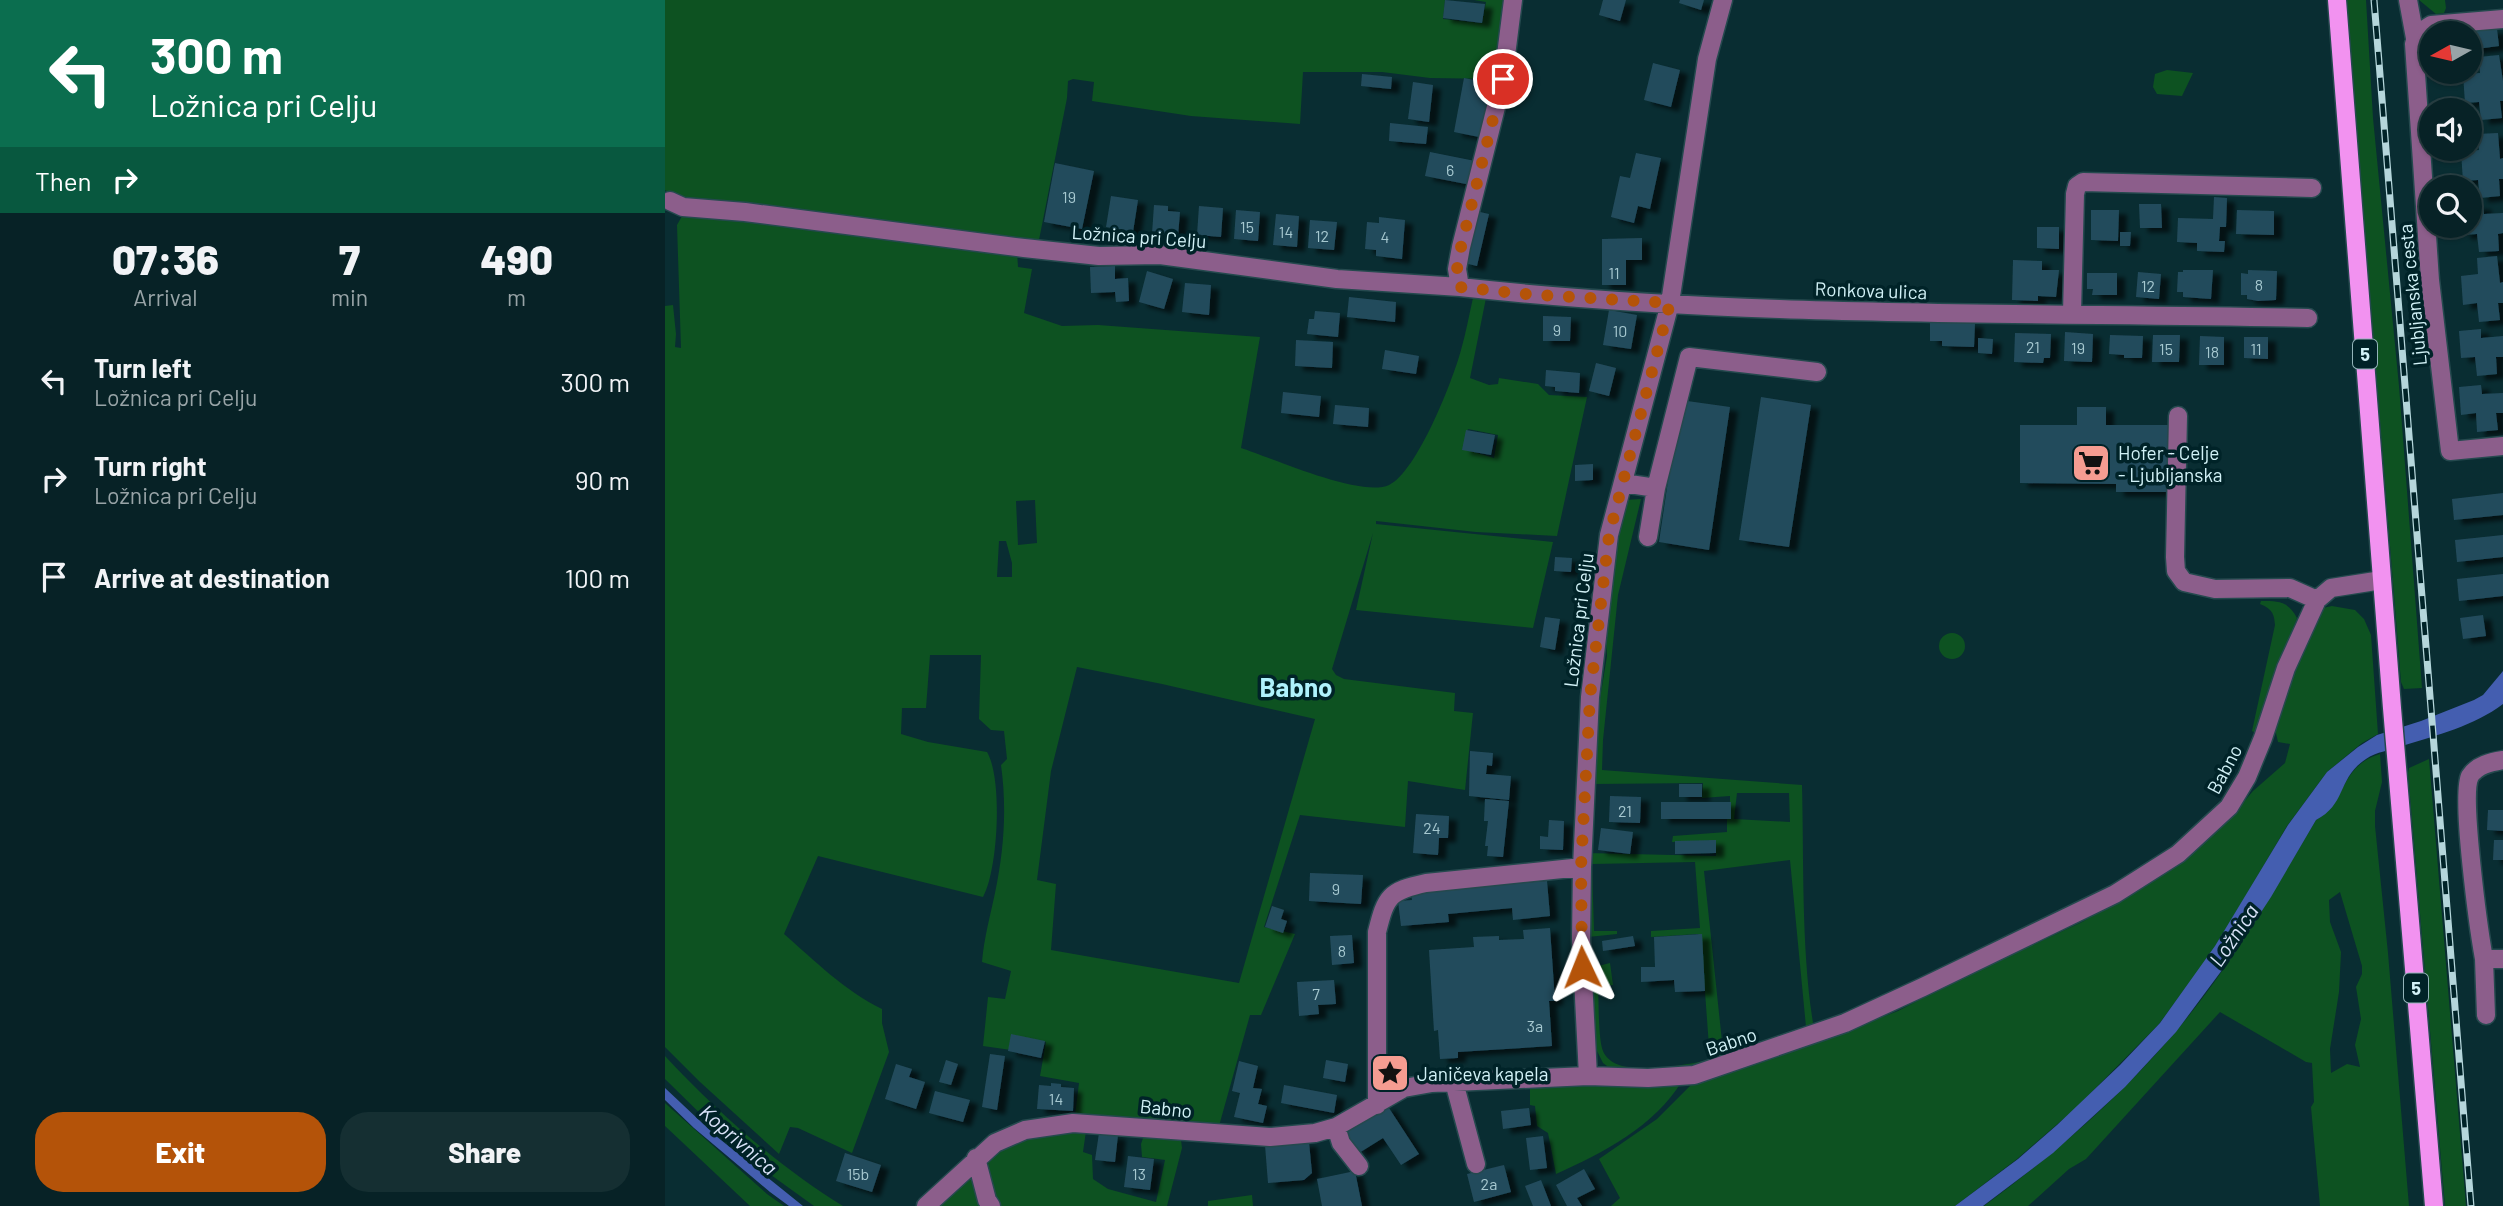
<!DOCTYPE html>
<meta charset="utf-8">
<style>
body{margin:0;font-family:Barlow,sans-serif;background:#152f32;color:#f1f3f6;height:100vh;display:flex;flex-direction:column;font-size:26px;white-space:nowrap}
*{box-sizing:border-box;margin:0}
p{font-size:23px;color:#98a4a7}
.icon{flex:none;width:38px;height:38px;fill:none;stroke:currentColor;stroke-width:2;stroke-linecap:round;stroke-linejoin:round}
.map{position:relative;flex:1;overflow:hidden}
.sheet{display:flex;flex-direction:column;background:#072226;width:665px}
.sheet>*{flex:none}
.banner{background:#0b6e4f;color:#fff;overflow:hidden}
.needle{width:46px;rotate:262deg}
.controls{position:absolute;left:1754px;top:21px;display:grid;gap:14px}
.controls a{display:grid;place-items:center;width:63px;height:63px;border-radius:50%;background:#072226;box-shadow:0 2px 5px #0004,0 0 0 2px #283f43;font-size:35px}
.pin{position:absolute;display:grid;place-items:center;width:60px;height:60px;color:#fff;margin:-30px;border:4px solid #fff;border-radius:50%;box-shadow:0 2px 7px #0007}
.me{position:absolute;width:77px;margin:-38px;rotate:358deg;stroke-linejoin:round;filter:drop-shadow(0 0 5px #0008)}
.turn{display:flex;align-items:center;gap:24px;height:147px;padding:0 35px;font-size:32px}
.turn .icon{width:91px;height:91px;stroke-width:2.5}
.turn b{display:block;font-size:49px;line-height:60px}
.then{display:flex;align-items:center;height:66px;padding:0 35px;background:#0003;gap:14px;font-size:26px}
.eta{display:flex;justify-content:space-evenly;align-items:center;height:119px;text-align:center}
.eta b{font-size:42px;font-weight:800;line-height:49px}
.primary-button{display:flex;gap:14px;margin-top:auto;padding:14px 35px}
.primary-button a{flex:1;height:80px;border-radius:28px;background:#b45309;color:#fff;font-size:28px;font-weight:800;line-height:80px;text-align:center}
.primary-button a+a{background:#152f32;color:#f1f3f6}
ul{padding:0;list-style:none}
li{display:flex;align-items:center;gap:21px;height:98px;padding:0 35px}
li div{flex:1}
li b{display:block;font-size:26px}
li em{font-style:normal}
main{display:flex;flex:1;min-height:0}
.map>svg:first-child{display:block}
</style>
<main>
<section class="sheet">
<div class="banner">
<div class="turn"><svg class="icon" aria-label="left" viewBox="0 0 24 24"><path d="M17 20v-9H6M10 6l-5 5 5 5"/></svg><div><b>300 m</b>Ložnica pri Celju</div></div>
<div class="then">Then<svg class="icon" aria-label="right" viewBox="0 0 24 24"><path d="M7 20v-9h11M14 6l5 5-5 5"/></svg></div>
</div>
<div class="eta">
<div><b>07:36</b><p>Arrival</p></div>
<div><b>7</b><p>min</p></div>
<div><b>490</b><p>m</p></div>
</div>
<ul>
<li><svg class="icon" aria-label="left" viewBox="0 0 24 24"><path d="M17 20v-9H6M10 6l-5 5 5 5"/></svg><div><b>Turn left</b><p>Ložnica pri Celju</p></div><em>300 m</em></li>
<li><svg class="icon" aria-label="right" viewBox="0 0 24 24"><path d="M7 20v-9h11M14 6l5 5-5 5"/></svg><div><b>Turn right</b><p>Ložnica pri Celju</p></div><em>90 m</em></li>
<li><svg class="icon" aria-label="arrive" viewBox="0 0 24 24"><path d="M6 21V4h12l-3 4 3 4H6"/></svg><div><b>Arrive at destination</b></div><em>100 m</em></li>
</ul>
<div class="primary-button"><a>Exit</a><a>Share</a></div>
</section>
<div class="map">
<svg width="1838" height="1206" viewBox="0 0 1838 1206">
<defs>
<filter id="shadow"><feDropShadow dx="8" dy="4.5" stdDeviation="2" flood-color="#0009"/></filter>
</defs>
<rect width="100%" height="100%" fill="#092d32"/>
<path fill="#0d5221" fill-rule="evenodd" d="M0,0H780L778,19L817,23L821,2L809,0H845L833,79L765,78L717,72H638L635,124L526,116L427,101L429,82L408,79L403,81L402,98L373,245L12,198L0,190Z
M1681,0H1701L1708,118L1734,386L1757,688L1739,689L1736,682Z
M1754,0H1780L1781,8L1779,13L1771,14Z
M1502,70L1528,73L1517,96L1492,94L1488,87L1490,74Z
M26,212L352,251L353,267L367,269L359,313L397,326L433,325L595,337L576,448C607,458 696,498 724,485C752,472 788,380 796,350C801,333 804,315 808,298H821L805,378L824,385L833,384L834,378L873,384L884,395L922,397L892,536L811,532L711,521V524L888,542L868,628L691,610L708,533L667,669L671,675L679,679L790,693L789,711L808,713L800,790L743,781L740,827L635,815L599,927L630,934L596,1015H585L554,1126L446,1117L410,1116L414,1083L375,1076L381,1042L348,1035L346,1050L318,1046L323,997L340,999L346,971L317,962C319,938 325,917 330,893C339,850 342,808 336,765L342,759L339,731L326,730L314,719L316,655H265L261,708H237L236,734L263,742L322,752C338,779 333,870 318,897L153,856L119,934C150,961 180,991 217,1009V1023L224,1052L187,1153L133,1128L125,1127L114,1154L35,1082L0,1047V306L8,305L11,334L10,347L16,348L12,225L17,216ZM803,429L833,435L829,458L799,449ZM370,500L372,543L353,545L351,501ZM334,541H341L347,563V577H332ZM412,667L497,684L650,719L574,983L386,950L391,884L372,880L386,771Z
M976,499L953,595L938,740L937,770L1137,785C1139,863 1136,953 1149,1029L1033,1066L986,1071L946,1069L938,1063L930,1047L923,961L932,960L933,966L945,963L948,985L933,986C934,1001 933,1039 938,1051C950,1081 1021,1064 1045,1060L1040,992L1033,934L986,937V931L1035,928L1030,862L927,864L929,931H952V934L923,937L921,853L1051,856V841L1007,842L1008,836L1062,832V818L1065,816V796L1037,798L1038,783L927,784L933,711L942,656L940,624L960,500ZM1072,793H1124L1125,822L1069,819ZM1125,860L1141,1027L1068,1051H1058L1039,871Z
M1596,601C1614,601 1623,601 1632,618L1592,734L1587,731L1610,625C1609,613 1607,609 1595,604Z
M1667,606L1690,610L1699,619L1706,635L1713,734L1697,743L1662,772L1622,826L1551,946L1494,1024L1411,1108L1352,1159L1290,1206H946L955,1198L934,1159L992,1119L1030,1081L1115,1055L1233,1011L1286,983L1417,922L1497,875L1535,847L1565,818L1588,791L1620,763L1625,744L1613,742L1610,729L1627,675L1650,617L1658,608Z
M1274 646a13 13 0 1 1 26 0a13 13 0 1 1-26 0Z
M1715,754L1717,782L1710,811V826L1723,953L1744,1206H1655L1646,1107L1649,1102L1647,1063L1641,1062L1555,1012L1421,1159L1404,1169L1363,1206H1319C1387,1156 1452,1100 1507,1036C1564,970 1607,894 1651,820C1681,804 1674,766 1715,754ZM1675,892L1697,966V974L1691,987L1696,1019L1690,1045L1695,1067L1682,1064L1666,1073L1665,1049L1674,992L1676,952L1665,922L1664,900Z
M1764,759L1801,1206H1780L1743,773L1744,768Z
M0,1056C52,1112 113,1166 178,1206H149L106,1175L53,1131L0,1079Z
M1017,1081C990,1126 938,1153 891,1174L883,1133L872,1126L870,1106L865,1105V1085Z
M0,1103L102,1194L119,1206H85L0,1126Z
M421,1131L418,1152L427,1155L428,1179L443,1189L491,1202L500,1160L477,1157L476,1144L479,1135L516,1140L517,1148L502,1206H331L319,1164C348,1134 381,1134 421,1131Z
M309,1173L319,1206H271Z
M587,1195L588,1206H543V1201Z"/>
<path fill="#445eb0" d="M1838,671V704C1809,726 1772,735 1737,746C1726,750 1711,752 1701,759C1672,778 1682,804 1651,820L1606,897L1566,958L1511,1032L1460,1087L1388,1153L1318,1206H1290L1353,1159L1392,1125L1455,1065L1495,1023L1550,946L1623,825L1662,772L1693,747L1712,735L1756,721L1809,700L1818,695Z
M0,1088L51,1136L138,1206H124L105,1192L29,1128L0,1100Z"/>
<path fill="#234b5c" filter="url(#shadow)" d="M780,0L820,4L817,23L778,18Z
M938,0H961L955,21L934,15Z
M1015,0H1039L1036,10L1014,3Z
M1832,29L1834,46L1804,50V32Z
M1834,55L1838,81V101H1835L1837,118L1816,120L1814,102L1800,103L1798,74L1815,73L1814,57Z
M988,63L1015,70L1006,107L979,100Z
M697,74L727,77L726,89L696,86Z
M799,78L830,84L819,138L789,132Z
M748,82L768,85L764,122L743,119Z
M725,123L763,127L761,144L724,141Z
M1833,133L1835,159L1838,158V179H1834L1835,196L1815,198L1813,180L1798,181L1796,152L1814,150L1812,134Z
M765,152L810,161L806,185L760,176Z
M971,153L996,158L985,209L973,206L969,223L946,217L955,176L965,178Z
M390,163L429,171L417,229L379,222Z
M446,196L473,200L468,232L441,227Z
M1549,197L1562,198L1561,227H1555L1554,241H1560L1559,252L1532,251V243L1512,242L1513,218L1548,219Z
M1474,204H1496L1497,228H1475Z
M489,205L503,206V211L515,212L513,236L487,234Z
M1818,205L1819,214L1838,213V233L1833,234L1834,251L1814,252L1812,234L1798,235L1797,226H1804V206Z
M534,206L558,208L556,237L532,235Z
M571,210L595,212L593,241L569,239Z
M806,210L824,214L812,266L799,263Z
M1426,210H1454L1453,241L1426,240Z
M1572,210L1609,211V235L1571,234Z
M611,214L634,216L632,247L608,245Z
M714,217L740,220L737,259L711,256V250L700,249L702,222L714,223Z
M645,220L672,222L669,250L643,248Z
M1372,227H1394V249L1372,248Z
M1455,232H1466L1465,246H1455Z
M977,238V260H961V285H937V239Z
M1832,256L1835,283L1838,282V303H1833L1835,320L1814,322L1812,303L1798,305L1796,276L1813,274L1812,258Z
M1348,260L1377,261V270H1394L1391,297L1373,296V301L1347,300Z
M450,266V279L463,278L464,301L451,302L450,292L426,293L425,267Z
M1518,270H1548L1546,299L1518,297V292H1512L1513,272H1518Z
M1583,270L1612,271L1611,300L1593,301L1582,299V295H1576V273L1583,274Z
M482,271L508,279L499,309L474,302Z
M1473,272L1496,274L1494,299L1471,297Z
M1422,273H1452V295H1427L1428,289H1422Z
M520,283L546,285L544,315L517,312Z
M684,297L731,302L730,322L682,317Z
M944,310L972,315L966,349L938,345Z
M650,311L675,313L673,337L642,334L644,319H649Z
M878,316L906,317L905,341H878Z
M1265,322L1310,323L1309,347L1277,346V341H1265Z
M1816,329V338L1838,336V357H1831L1832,374L1812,376L1810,357L1796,358L1794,331Z
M1400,332L1428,334L1427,362L1399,361Z
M1350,333L1386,334L1385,358H1379L1378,363L1349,362Z
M1445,335L1478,336L1477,358H1459V355L1444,354Z
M1488,335H1515L1514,362H1487Z
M1535,336L1559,337V365H1534Z
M1579,337H1603V359L1579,358Z
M1313,338L1328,339L1327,354L1313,353Z
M631,340L668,342L667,368L630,366Z
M720,350L754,356L751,374L717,369Z
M931,363L951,368L944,396L924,391Z
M881,370L915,373L914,393L890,391V387L880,386Z
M1816,385L1817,394L1838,393V413H1831L1833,430L1812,432L1811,413L1796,415L1794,387Z
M618,392L656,396L654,417L616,413Z
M1096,397L1146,405L1124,547L1074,540Z
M1015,400L1065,407L1044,550L994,542Z
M670,405L704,408L703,427L668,424Z
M1412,407H1441V425H1504V492H1451V484L1355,483V425H1412Z
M801,430L830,435L826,455L797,450Z
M928,464V480L910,481V465Z
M1838,493V515L1789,520L1787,499Z
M1838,535V557L1792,562L1790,540Z
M890,557L907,558L906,572L889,571Z
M1838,574V596L1794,601L1792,579Z
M1818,615L1821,636L1798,639L1795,618Z
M880,617L895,619L890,650L875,647Z
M805,751L828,753L827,766L822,765L821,774L846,776L844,800L804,796Z
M1014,784H1037V797H1014Z
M945,796L976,797L975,823L944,822Z
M820,799L844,801L838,857L822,856L823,846H820L823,821H819Z
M996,802H1066V819H996Z
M1823,810H1838V831L1822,830Z
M751,814L784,816L783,838H774L773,855L748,853Z
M884,820L899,821L898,850L875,849V836L883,837Z
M936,828L968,832L965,854L933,850Z
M1051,840V853L1010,854V841Z
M1829,840H1838V860H1828Z
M645,873L698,875L696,904L644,901Z
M882,881L885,916L848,920L847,908L783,914L784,922L736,926L733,901L747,900L746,892Z
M607,906L619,910L616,919L622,921L618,933L600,927Z
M885,928L890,1001H884L887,1046L793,1052V1058L775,1059L773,1030L769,1031L764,950L809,947L808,937L834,936V940L859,939L858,930Z
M1037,934L1040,991L1010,992L1009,980L976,982V967H990L989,937Z
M687,935L689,963L667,965L665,936Z
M968,936L970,946L938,951L937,941Z
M669,980L671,1004L653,1005L654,1014L634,1016L632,982Z
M346,1034L380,1041L376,1058L343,1051Z
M325,1054L340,1056L332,1110L317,1107Z
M281,1060L293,1064L286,1085L274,1082Z
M661,1060L683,1064L680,1082L658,1078Z
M574,1061L593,1066L588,1088L597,1089L593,1104L602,1106L598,1123L569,1117L575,1093L567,1091Z
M231,1064L247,1069L244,1077L260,1082L251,1109L220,1099Z
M725,1065L733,1071L726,1082L718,1076Z
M386,1083L396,1084V1087L409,1088L408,1111L372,1109L374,1085L386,1086Z
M619,1085L672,1095L669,1113L616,1103Z
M270,1091L305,1100L298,1122L264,1113Z
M722,1105L754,1154L736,1165L718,1138L694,1153L680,1132Z
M864,1108L866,1125L838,1129L836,1111Z
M434,1133L453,1135L450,1162L430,1160Z
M878,1136L882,1168L865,1170L861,1138Z
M644,1142L647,1173L639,1180L603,1183L600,1145Z
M180,1153L216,1165L207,1192L171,1181Z
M463,1156L489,1159L485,1190L459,1187Z
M839,1165L846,1192L809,1202L802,1174Z
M919,1169L930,1189L912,1198L917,1206H902L891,1185Z
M690,1171L697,1206H657L652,1179Z
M876,1180L886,1206H868L860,1186Z"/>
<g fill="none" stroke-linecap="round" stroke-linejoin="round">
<defs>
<path id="minor" d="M848,0L838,79L796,247L792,269L795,287C1076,318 1360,312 1643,318
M1743,0L1750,38
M1838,19L1766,25L1752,34L1749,44L1765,280L1785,451L1838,446
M5,201L18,207L80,212L359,248L434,256L495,255L672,279L795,287
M1407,313L1410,194L1412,186L1418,182L1647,188
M1513,416L1510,557L1511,571L1519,582L1550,589L1625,588L1652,600
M958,483L991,488L1024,357L1152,372
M983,537L991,488
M1838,760C1826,762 1812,765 1805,776C1795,795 1814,931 1819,959H1838
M1819,959L1821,1015
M923,1076L916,939L917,867L925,697L944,535L1005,303L1042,59L1058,0
M789,1082L811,1164
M712,1105V932C721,896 724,891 761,883L917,867
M671,1127L676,1143L694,1166
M311,1158L322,1200L326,1206
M261,1206L330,1143L360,1130L408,1123L605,1137L650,1133L671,1127L739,1088L767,1083L923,1076L983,1078L1029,1075L1180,1023L1258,987L1450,894L1513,854L1564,807L1582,777L1598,738L1621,668L1652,600L1666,588L1717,580"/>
<path id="major" d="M1672,0L1727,708L1769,1206"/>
</defs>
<use href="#minor" stroke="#25494e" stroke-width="21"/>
<use href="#major" stroke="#25494e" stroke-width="21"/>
<use href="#minor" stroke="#8c5e8b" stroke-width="18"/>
<use href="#major" stroke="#f292f0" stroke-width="18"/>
<defs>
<path id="rail" d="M1709,0L1806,1206"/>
</defs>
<use href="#rail" stroke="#b5d6db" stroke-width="7"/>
<use href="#rail" stroke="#002328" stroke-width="4.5" stroke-dasharray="13" stroke-linecap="butt"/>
</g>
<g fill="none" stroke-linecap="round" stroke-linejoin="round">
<path stroke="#b45309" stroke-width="12" stroke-dasharray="0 21.6" d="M838,79L796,247L792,269L794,287L859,294L1005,303L944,535L925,697L916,867L917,967"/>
</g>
<defs>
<symbol id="supermarket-square" viewBox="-11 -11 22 22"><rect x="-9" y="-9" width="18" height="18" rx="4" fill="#f59c91" stroke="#002328"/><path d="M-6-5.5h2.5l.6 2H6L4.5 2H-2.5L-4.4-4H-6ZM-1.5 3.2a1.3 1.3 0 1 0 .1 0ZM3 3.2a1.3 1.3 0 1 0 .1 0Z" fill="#111"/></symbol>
<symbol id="sight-square" viewBox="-11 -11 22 22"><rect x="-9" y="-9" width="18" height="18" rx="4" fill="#f59c91" stroke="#002328"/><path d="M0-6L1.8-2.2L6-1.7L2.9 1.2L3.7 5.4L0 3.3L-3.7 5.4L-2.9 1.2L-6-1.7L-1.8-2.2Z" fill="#111"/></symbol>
</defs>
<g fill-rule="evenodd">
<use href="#supermarket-square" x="1404" y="441" width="44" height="44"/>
<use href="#sight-square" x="703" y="1051" width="44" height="44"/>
</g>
<g text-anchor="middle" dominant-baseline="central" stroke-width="7" stroke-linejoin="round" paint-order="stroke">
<g font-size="16" fill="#a6c8d0">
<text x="785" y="169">6</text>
<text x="404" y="196">19</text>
<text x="582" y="226">15</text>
<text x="621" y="231">14</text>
<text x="657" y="235">12</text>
<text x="720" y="236">4</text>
<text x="949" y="272">11</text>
<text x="1594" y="284">8</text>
<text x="1483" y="285">12</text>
<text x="892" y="329">9</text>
<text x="955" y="330">10</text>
<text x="1368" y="346">21</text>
<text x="1413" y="347">19</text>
<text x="1501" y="348">15</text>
<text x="1591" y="348">11</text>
<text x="1547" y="351">18</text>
<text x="960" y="810">21</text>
<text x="767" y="827">24</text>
<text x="671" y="888">9</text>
<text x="677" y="950">8</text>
<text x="651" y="993">7</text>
<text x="870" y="1025">3a</text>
<text x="391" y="1098">14</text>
<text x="193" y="1173">15b</text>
<text x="474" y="1173">13</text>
<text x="824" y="1183">2a</text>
</g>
<g fill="#002328" stroke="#93b4b9" stroke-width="2">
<rect x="1688" y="339.5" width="24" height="29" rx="5"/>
<rect x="1739" y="973.5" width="24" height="29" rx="5"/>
</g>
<g font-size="18" font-weight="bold" fill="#d2f2f7">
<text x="1700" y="354">5</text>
<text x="1751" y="988">5</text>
</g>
<g font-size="19" fill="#d2f2f7" stroke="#002328">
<text transform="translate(474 236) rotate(4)">Ložnica pri Celju</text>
<text transform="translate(1206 290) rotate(2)">Ronkova ulica</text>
<text transform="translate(1747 295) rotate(-96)">Ljubljanska cesta</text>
<text transform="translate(913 620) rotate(-83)">Ložnica pri Celju</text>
<text transform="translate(1559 769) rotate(-62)">Babno</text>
<text transform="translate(1066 1041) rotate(-18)">Babno</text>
<text transform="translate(501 1108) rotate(6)">Babno</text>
</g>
<g font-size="19" fill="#d2f2f7" stroke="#002328" text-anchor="start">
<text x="1453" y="452">Hofer - Celje<tspan x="1453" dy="22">- Ljubljanska</tspan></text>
<text x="752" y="1073">Janičeva kapela</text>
</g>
<g font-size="21" font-style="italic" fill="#dae4fa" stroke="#002328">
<text transform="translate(1568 935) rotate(-56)">Ložnica</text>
<text transform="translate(74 1139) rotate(41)">Koprivnica</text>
</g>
<g font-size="26" font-weight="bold" fill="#aff2fc" stroke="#002328">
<text x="631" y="686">Babno</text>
</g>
</g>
</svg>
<div class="controls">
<a><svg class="needle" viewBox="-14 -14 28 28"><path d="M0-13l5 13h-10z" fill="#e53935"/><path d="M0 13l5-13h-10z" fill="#98a4a7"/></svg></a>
<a><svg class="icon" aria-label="sound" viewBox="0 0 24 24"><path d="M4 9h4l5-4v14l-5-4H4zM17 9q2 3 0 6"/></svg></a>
<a><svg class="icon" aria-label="search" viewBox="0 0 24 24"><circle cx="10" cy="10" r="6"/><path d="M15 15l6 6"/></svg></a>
</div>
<div class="pin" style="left:838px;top:79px;background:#d93025"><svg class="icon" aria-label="arrive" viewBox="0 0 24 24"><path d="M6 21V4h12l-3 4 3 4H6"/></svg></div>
<svg class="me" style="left:917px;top:967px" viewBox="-20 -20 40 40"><path d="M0-17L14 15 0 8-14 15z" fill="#b45309" stroke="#fff" stroke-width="4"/></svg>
</div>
</main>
